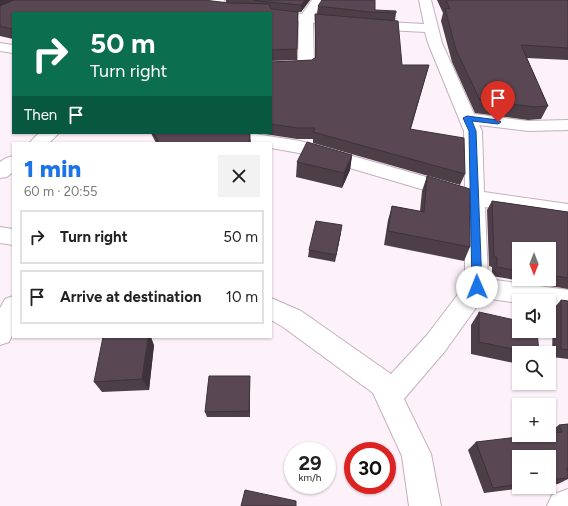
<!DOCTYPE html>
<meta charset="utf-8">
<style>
body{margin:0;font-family:Figtree,sans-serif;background:#f2f2f2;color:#222;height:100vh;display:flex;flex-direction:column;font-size:15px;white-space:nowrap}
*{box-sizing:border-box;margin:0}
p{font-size:13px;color:#767676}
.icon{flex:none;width:22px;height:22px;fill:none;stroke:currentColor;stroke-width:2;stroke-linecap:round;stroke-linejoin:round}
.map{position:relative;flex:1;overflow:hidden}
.panel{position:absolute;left:12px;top:142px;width:260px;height:196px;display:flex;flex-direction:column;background:#fff;border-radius:0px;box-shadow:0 1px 3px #0004}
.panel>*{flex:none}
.banner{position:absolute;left:12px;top:12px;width:260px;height:122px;border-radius:0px;box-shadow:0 1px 3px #0004;background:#0b6e4f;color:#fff;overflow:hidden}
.needle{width:26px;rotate:180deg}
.tools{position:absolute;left:512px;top:242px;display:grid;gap:8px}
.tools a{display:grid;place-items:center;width:44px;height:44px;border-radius:0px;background:#fff;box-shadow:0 1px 3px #0004;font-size:20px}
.speed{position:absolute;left:284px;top:442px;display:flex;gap:8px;font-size:20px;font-weight:700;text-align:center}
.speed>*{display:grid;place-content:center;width:52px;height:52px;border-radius:50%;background:#fff;box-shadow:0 1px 3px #0004;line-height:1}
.speed small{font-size:10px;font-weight:400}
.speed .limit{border:6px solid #d22;background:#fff;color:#111}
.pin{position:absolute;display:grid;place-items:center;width:34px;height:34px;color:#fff;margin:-41px -17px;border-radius:50% 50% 50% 0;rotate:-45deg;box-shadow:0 0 4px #0007}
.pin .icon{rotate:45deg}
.me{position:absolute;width:44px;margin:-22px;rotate:359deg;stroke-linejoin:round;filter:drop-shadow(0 0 3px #0008)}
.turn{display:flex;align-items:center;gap:14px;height:84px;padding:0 12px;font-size:18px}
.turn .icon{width:52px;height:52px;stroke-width:2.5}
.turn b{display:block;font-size:28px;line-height:34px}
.then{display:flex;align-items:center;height:38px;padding:0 12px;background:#0003;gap:8px;font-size:15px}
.round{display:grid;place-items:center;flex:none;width:42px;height:42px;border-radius:0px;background:#f2f2f2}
.headline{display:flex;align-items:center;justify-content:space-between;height:68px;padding:0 12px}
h1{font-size:24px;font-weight:800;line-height:30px;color:#1a73e8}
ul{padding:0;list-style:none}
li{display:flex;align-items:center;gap:12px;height:54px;margin:0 8px 6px;padding:0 4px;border:2px solid #e0e0e0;border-radius:0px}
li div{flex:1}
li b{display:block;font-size:15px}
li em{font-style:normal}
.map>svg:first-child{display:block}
</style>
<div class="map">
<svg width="568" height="506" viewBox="0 0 568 506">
<rect width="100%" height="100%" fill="#fef2fa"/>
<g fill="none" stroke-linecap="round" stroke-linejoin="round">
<defs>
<path id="minor" d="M211,0H225L210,13H195Z
M312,0H324L315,15L369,21L424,24L419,0H431L442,43L474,114L528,121L568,120V130L528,131L479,125L482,131L484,192L568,204V220L485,207L488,279L568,290V310L549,307V301H519V303L483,298L445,351L404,399L431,454L441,506H409L402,456L373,393L283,327L271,320V298L301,311L391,374L427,335L465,285V202L299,153L271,148V143H171L174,139L180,137L255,134L300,141L465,188L464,131L428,43L425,32L369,29L313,23L314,67L311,70L271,72V62H298L299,21L271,18V13H265L271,10L302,14Z
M0,43L13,45V53L0,51Z
M39,133H59L49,143H29Z
M13,156V172L7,177L0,178V162L6,158Z
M0,227L13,229V245L0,243Z
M13,296V333L9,342L0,345V308L5,299Z
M568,489V506H547L552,495Z"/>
</defs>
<use href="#minor" stroke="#c3b0bd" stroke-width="2"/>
<use href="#minor" fill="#fff" fill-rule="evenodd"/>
</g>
<path fill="#4d3e48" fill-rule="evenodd" d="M0,0L226,3V0H310L301,12H298L297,60L271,61V13H13V39L0,36Z
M437,0H568V60L527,58L548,106L541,119L528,120L475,113L452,62L441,21L443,13Z
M318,6L375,10L396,13L395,21L402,65H429L411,129L465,174L460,185L313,143V139H297L258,133H271V62L312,60L315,58V14L332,15L317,14Z
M151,133H250L251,143H156Z
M352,155L350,170L342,188L296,177L297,162Z
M427,176L470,247L464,261L384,245L388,220L392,206L420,211L422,191Z
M492,201L568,212V289L492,276V267L489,266L487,210ZM519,249H549V279H519Z
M341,232L335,262L308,257L309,250Z
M561,300L568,301V359L552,357L553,309Z
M479,312L539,353H519V364L471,354V325Z
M154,345L149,390L102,392L94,382Z
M250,382V417H207L205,412Z
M568,424V479L558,484L549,485V457H519V487H532L484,493L468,450L476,442L549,435V432L559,425Z"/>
<path fill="#3e323b" d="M0,0H15L0,8Z
M305,0H310L301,12V5Z
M352,155L350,170L342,188L344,173Z
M342,225L341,232L335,262L336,255Z
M148,337H151L154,345L149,390L142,379Z
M250,376V417L249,411Z"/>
<path fill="#594854" stroke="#3e323b" d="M14,0H204L229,3L269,4L271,9L298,12L297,49L271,50V13H13V29L0,26V6Z
M254,0H305L301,5L268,2Z
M322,0H375V10L396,11V13L370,12L318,6Z
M446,0H568V48L521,45L548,106L534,107L480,100L456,50L445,8L450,9Z
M315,14L398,21L402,65H429L410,129L464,138L465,174L313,132L315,128H297L271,124V62L312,60L316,57Z
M154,133H250L249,143H159Z
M307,142L352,155L344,173L297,162Z
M427,176L470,189V247L388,231L392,206L424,212Z
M492,201L568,212V278L549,275V249H519V271L497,267V257H494Z
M316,221L342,225L336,255L309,250Z
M561,300L568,301V350L561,349Z
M479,312L519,321V331H537L539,353H532L479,342Z
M103,337H148L142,379L94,382Z
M209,376H250L249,411L205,412Z
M568,424V468L566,469L568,472V478L549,480V457H519V484L493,488L476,442L535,435H549V433L562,432L559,425Z
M245,490L296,501V506H241Z"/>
<path fill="#1a73e8" stroke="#114b97" d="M467,116L498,120L501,122L498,124L472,121L476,131L482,287L481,290H474L472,287L469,131L463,118Z"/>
</svg>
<div class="tools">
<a><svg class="needle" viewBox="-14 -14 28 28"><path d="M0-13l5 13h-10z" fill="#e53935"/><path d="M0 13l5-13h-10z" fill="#767676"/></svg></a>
<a><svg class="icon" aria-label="sound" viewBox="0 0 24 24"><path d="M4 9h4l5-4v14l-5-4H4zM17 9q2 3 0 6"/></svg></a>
<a><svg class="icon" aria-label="search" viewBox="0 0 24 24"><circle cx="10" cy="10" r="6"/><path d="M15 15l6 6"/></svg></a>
<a>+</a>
<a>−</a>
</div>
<div class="speed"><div>29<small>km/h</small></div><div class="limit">30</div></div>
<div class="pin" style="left:498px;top:122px;background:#d93025"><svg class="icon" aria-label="arrive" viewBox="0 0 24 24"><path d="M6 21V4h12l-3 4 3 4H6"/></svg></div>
<svg class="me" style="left:477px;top:287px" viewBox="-20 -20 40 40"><circle r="19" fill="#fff"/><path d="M0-13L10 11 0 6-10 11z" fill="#1a73e8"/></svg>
<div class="banner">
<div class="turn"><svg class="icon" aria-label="right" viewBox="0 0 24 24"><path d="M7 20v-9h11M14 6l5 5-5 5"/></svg><div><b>50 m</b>Turn right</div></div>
<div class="then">Then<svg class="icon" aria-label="arrive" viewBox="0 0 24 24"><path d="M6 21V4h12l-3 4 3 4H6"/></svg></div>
</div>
<section class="panel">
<div class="headline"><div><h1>1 min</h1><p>60 m · 20:55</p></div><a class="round"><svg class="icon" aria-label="close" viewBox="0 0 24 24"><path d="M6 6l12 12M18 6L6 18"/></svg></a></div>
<ul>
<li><svg class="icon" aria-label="right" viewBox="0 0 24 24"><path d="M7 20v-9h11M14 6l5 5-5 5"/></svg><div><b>Turn right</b></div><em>50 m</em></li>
<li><svg class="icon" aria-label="arrive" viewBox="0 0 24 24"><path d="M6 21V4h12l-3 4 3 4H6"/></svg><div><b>Arrive at destination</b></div><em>10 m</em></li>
</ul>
</section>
</div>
